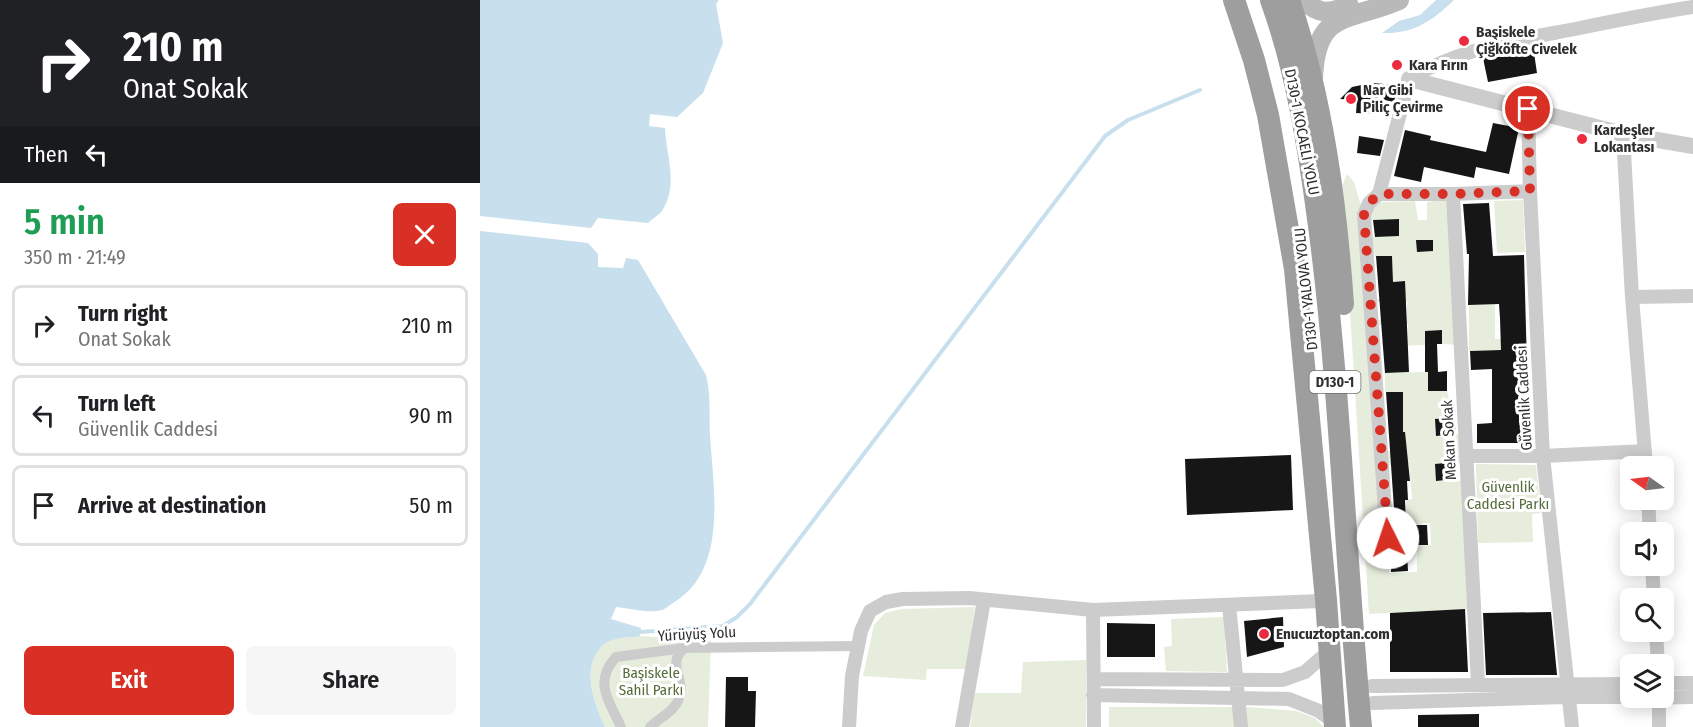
<!DOCTYPE html>
<meta charset="utf-8">
<style>
body{margin:0;font-family:"Fira Sans Condensed",sans-serif;background:#f6f6f6;color:#202124;height:100vh;display:flex;flex-direction:column;font-size:22px;white-space:nowrap}
*{box-sizing:border-box;margin:0}
p{font-size:20px;color:#757577}
.icon{flex:none;width:33px;height:33px;fill:none;stroke:currentColor;stroke-width:2;stroke-linecap:round;stroke-linejoin:round}
.map{position:relative;flex:1;overflow:hidden}
.drawer{display:flex;flex-direction:column;background:#fff;width:480px}
.drawer>*{flex:none}
.hud{background:#202124;color:#fff;overflow:hidden}
.needle{width:39px;rotate:284deg}
.buttons{position:absolute;left:1140px;top:456px;display:grid;gap:12px}
.buttons a{display:grid;place-items:center;width:54px;height:54px;border-radius:9px;background:#fff;box-shadow:0 3px 15px #0003;font-size:30px}
.pin{position:absolute;display:grid;place-items:center;width:51px;height:51px;color:#fff;margin:-26px;border:3px solid #fff;border-radius:50%;box-shadow:0 2px 6px #0007}
.me{position:absolute;width:66px;margin:-33px;rotate:356deg;stroke-linejoin:round;filter:drop-shadow(0 0 4px #0008)}
.turn{display:flex;align-items:center;gap:21px;height:126px;padding:0 24px;font-size:27px}
.turn .icon{width:78px;height:78px;stroke-width:2.5}
.turn b{display:block;font-size:42px;line-height:51px}
.then{display:flex;align-items:center;height:57px;padding:0 24px;background:#0003;gap:12px;font-size:22px}
.round{display:grid;place-items:center;flex:none;width:63px;height:63px;border-radius:9px;background:#f6f6f6}
.head{display:flex;align-items:center;justify-content:space-between;height:102px;padding:0 24px}
h1{font-size:36px;font-weight:600;line-height:45px;color:#1e9e55}
.action{display:flex;gap:12px;margin-top:auto;padding:12px 24px}
.action a{flex:1;height:69px;border-radius:9px;background:#d93025;color:#fff;font-size:24px;font-weight:600;line-height:69px;text-align:center}
.action a+a{background:#f6f6f6;color:#202124}
ul{padding:0;list-style:none}
li{display:flex;align-items:center;gap:18px;height:81px;margin:0 12px 9px;padding:0 12px;border:3px solid #e0e0e0;border-radius:9px}
li div{flex:1}
li b{display:block;font-size:22px}
li em{font-style:normal}
main{display:flex;flex:1;min-height:0}
.map>svg:first-child{display:block}
</style>
<main>
<section class="drawer">
<div class="hud">
<div class="turn"><svg class="icon" aria-label="right" viewBox="0 0 24 24"><path d="M7 20v-9h11M14 6l5 5-5 5"/></svg><div><b>210 m</b>Onat Sokak</div></div>
<div class="then">Then<svg class="icon" aria-label="left" viewBox="0 0 24 24"><path d="M17 20v-9H6M10 6l-5 5 5 5"/></svg></div>
</div>
<div class="head"><div><h1>5 min</h1><p>350 m · 21:49</p></div><a class="round" style="background:#d93025;color:#fff"><svg class="icon" aria-label="close" viewBox="0 0 24 24"><path d="M6 6l12 12M18 6L6 18"/></svg></a></div>
<ul>
<li><svg class="icon" aria-label="right" viewBox="0 0 24 24"><path d="M7 20v-9h11M14 6l5 5-5 5"/></svg><div><b>Turn right</b><p>Onat Sokak</p></div><em>210 m</em></li>
<li><svg class="icon" aria-label="left" viewBox="0 0 24 24"><path d="M17 20v-9H6M10 6l-5 5 5 5"/></svg><div><b>Turn left</b><p>Güvenlik Caddesi</p></div><em>90 m</em></li>
<li><svg class="icon" aria-label="arrive" viewBox="0 0 24 24"><path d="M6 21V4h12l-3 4 3 4H6"/></svg><div><b>Arrive at destination</b></div><em>50 m</em></li>
</ul>
<div class="action"><a>Exit</a><a>Share</a></div>
</section>
<div class="map">
<svg width="1213" height="727" viewBox="0 0 1213 727">
<rect width="100%" height="100%" fill="#fff"/>
<path fill="#e6eddc" d="M867,174L874,182L884,215L909,573L937,572V546L951,545L950,523L927,524L926,500L932,499L929,464L908,465L907,451L926,449L923,432V392H905V373L948,372V391H967L974,417L955,419L956,435L983,434V462L955,465L957,481H984L987,609L889,614L862,186Z
M970,199L978,345L962,344V330L945,331V345L904,346L900,342L928,341V324L899,325V320L927,319V302H898L897,299L925,298L924,281L913,282L912,256L895,257L891,237L919,236V219L890,220L896,205L902,202L935,201L938,220H947V202Z
M1043,200L1045,252L1017,253L1014,201Z
M1015,304V339L1047,338V349L1021,350L1022,368L1015,350L989,351V305Z
M996,464L1056,465L1061,513L1052,514L1053,542L998,543Z
M495,607L486,669H447L446,680L383,676L394,625L405,613L421,609Z
M744,617L747,672L686,671L684,647L692,646L691,619Z
M160,636L231,641L228,727H125C114,704 100,667 123,645C132,637 149,638 160,636Z
M606,660V727H490L495,693H541L543,662Z
M629,707H768L816,711L835,718L844,727H629Z"/>
<path fill="#c8e0ed" d="M0,0H239L236,4L243,43L223,93L197,117L170,114L169,126L185,128C186,156 199,184 182,211C179,215 172,219 168,223L118,218L111,228L0,216Z
M956,0H974C952,21 934,34 902,33L919,21L940,15Z
M0,231L108,243L118,254V267L143,268L146,258L158,260L226,375C231,395 229,414 230,434C233,488 249,570 193,603C190,605 185,609 182,610C168,614 150,608 136,607L131,619L161,628L160,636C149,638 132,637 123,645C100,667 114,704 125,727H0Z"/>
<g fill="none" stroke-linecap="round" stroke-linejoin="round">
<path stroke="#c8e0ed" stroke-width="4" d="M161,632L243,626L257,617L270,604L625,136L648,120L720,90"/>
</g>
<path fill="#161616" d="M1053,46L1057,73L1008,82L1003,58Z
M891,83L918,85L914,102L900,99L898,114L876,113L877,100L860,99L872,87Z
M1013,123L1039,128L1029,174L996,167L994,178L944,167L941,182L914,176L925,130L951,136L950,140L1006,152Z
M879,136L904,140L900,156L877,153Z
M1009,203L1013,256L1044,255L1047,368H1039V423H1047L1048,443H997V424L1012,423V369L991,370L990,351L1021,350L1020,318L1019,304L988,305L989,254H987L983,204Z
M919,219V236L895,237L893,220Z
M936,240H953V251L937,252Z
M896,256H912L913,282L925,281L929,372L905,373Z
M962,330V344H957L958,372L967,371V391H948V372H945V331Z
M906,392H923V432H925L930,481H927L928,500H925L926,523H915Z
M974,417L976,434L956,436L955,419Z
M811,455L813,510L707,515L705,459Z
M975,462L976,479L956,481L955,464Z
M931,525H947L948,545H931Z
M927,551L928,571L911,572V552Z
M985,609L988,672H910V613Z
M1071,612L1077,675H1006L1003,613Z
M803,617L804,647L767,657L764,621Z
M627,623L675,624V657H627Z
M246,677H268V691H276L275,727H245Z
M999,714V727H938V715Z"/>
<g fill="none" stroke-linecap="round" stroke-linejoin="round">
<path stroke="#ccc" stroke-width="10" d="M141,727C129,701 113,682 136,657L204,648L377,646
M170,727C179,718 193,712 198,701C208,678 185,666 204,648"/>
<path stroke="#ccc" stroke-width="14" d="M1048,109L1050,191L1063,456L1092,727
M1143,134L1152,297L1166,466
M899,194L929,79C980,48 1038,40 1095,29C1134,21 1174,13 1213,7
M973,194L998,685
M1152,297L1213,296
M986,456H1063L1165,451
M1168,500L1170,532
M907,538L884,215L889,203L899,194H973L1050,191
M1172,566L1174,598
M749,605L761,727
M613,610L614,727
M1176,632L1178,664
M614,679L803,680L825,672L849,651
M1184,683H1213
M892,686L1150,684
M613,695L809,699L839,711L854,722
M1165,698L1213,697
M893,703L1088,697H1150
M369,727L372,676L381,631L390,611L406,602L423,599L489,598L613,610L841,601L846,600
M482,727L504,600
M1179,727V698"/>
<path stroke="#ccc" stroke-width="16" d="M929,79L1143,134L1213,146"/>
<path stroke="#b9b9b9" stroke-width="20" d="M823,0C840,15 848,14 869,6
M833,78C836,9 868,22 919,0"/>
<path stroke="#9e9e9e" stroke-width="22" d="M754,0L774,60L788,115L815,269L846,600L855,727
M791,0C817,72 829,150 839,226C861,392 865,560 881,727
M809,0C842,98 856,201 863,304"/>
</g>
<g fill="none" stroke-linecap="round" stroke-linejoin="round">
<path stroke="#d93025" stroke-width="10" stroke-dasharray="0 18" d="M908,538L884,215L889,203L899,194H974L1050,191L1048,109"/>
</g>
<g fill="#ec2b3f" stroke="#fff" stroke-width="2">
<circle cx="984" cy="41" r="6"/>
<circle cx="917" cy="65" r="6"/>
<circle cx="871" cy="99" r="6"/>
<circle cx="1102" cy="139" r="6"/>
<circle cx="784" cy="634" r="6"/>
</g>
<g text-anchor="middle" dominant-baseline="central" stroke-width="6" stroke-linejoin="round" paint-order="stroke">
<rect fill="#fff" stroke="#6d6d6d" stroke-width="1.5" x="829.5" y="371" width="51" height="22" rx="4.5"/>
<g font-size="14" font-weight="bold" fill="#2f2f2f">
<text x="855" y="382">D130-1</text>
</g>
<g font-size="15" font-weight="bold" fill="#2f2f2f" stroke="#fff" text-anchor="start">
<text x="996" y="32">Başiskele<tspan x="996" dy="17">Çiğköfte Civelek</tspan></text>
<text x="929" y="65">Kara Fırın</text>
<text x="883" y="90">Nar Gibi<tspan x="883" dy="17">Piliç Çevirme</tspan></text>
<text x="1114" y="130">Kardeşler<tspan x="1114" dy="17">Lokantası</tspan></text>
<text x="796" y="634">Enucuztoptan.com</text>
</g>
<g font-size="15" fill="#2f2f2f" stroke="#fff">
<text transform="translate(822 132) rotate(79)">D130-1 KOCAELİ YOLU</text>
<text transform="translate(826 289) rotate(-96)">D130-1 YALOVA YOLU</text>
<text transform="translate(1044 398) rotate(-93)">Güvenlik Caddesi</text>
<text transform="translate(969 440) rotate(-93)">Mekan Sokak</text>
<text transform="translate(217 634) rotate(-3)">Yürüyüş Yolu</text>
</g>
<g font-size="15" fill="#546d3a" stroke="#fff">
<text x="1028" y="487">Güvenlik<tspan x="1028" dy="17">Caddesi Parkı</tspan></text>
<text x="171" y="673">Başiskele<tspan x="171" dy="17">Sahil Parkı</tspan></text>
</g>
</g>
</svg>
<div class="buttons">
<a><svg class="needle" viewBox="-14 -14 28 28"><path d="M0-13l5 13h-10z" fill="#e53935"/><path d="M0 13l5-13h-10z" fill="#757577"/></svg></a>
<a><svg class="icon" aria-label="sound" viewBox="0 0 24 24"><path d="M4 9h4l5-4v14l-5-4H4zM17 9q2 3 0 6"/></svg></a>
<a><svg class="icon" aria-label="search" viewBox="0 0 24 24"><circle cx="10" cy="10" r="6"/><path d="M15 15l6 6"/></svg></a>
<a><svg class="icon" aria-label="layers" viewBox="0 0 24 24"><path d="M12 4l9 5-9 5-9-5zM3 14l9 5 9-5"/></svg></a>
</div>
<div class="pin" style="left:1048px;top:109px;background:#d93025"><svg class="icon" aria-label="arrive" viewBox="0 0 24 24"><path d="M6 21V4h12l-3 4 3 4H6"/></svg></div>
<svg class="me" style="left:908px;top:538px" viewBox="-20 -20 40 40"><circle r="19" fill="#fff"/><path d="M0-13L10 11 0 6-10 11z" fill="#d93025"/></svg>
</div>
</main>
